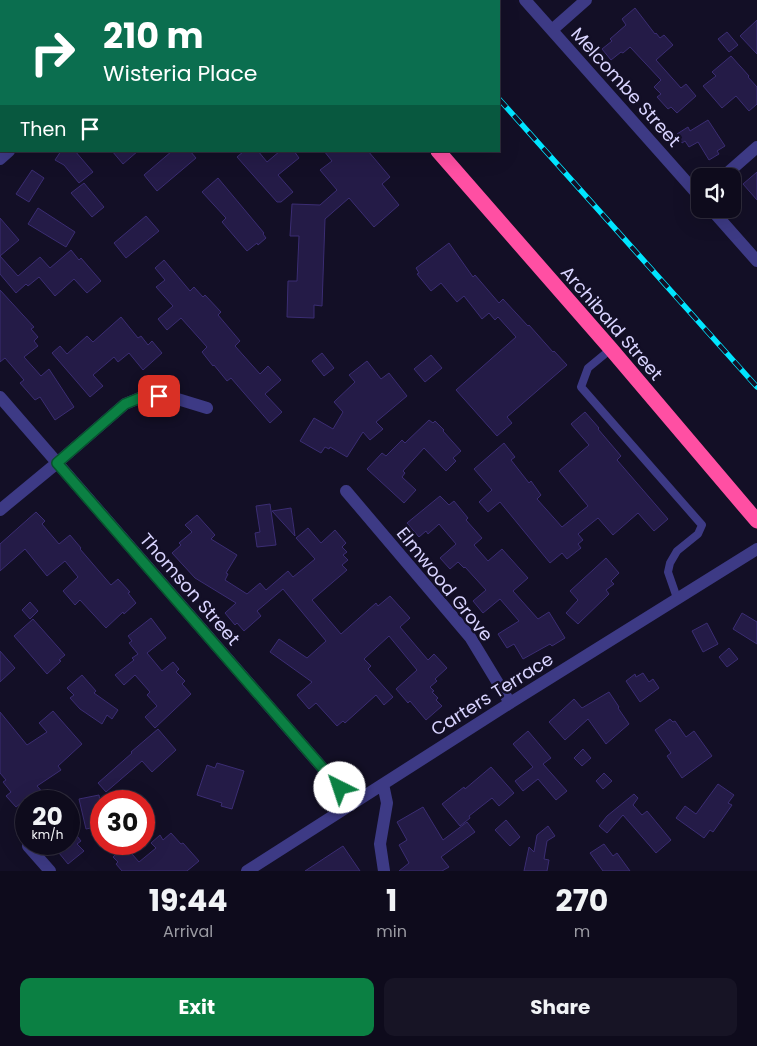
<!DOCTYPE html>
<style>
body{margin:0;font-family:Poppins,sans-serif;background:#171425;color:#f1f3f6;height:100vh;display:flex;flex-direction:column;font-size:19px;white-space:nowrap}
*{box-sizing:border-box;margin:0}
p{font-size:16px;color:#9b9ba3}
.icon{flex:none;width:28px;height:28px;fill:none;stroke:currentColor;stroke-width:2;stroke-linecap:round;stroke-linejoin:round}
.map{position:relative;height:871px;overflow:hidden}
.details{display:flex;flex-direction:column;background:#0e0b1c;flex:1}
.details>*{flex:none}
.top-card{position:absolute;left:0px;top:0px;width:500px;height:152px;box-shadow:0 5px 20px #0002,0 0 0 1px #2e2b3b;background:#0b6e4f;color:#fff;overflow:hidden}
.buttons{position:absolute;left:691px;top:168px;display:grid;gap:10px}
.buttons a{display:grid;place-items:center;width:50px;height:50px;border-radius:10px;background:#0e0b1c;box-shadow:0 5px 20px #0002,0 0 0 1px #2e2b3b;font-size:25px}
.speed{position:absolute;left:15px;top:790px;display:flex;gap:10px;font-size:25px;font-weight:700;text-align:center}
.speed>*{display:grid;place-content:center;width:65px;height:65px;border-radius:50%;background:#0e0b1c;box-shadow:0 5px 20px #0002,0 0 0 1px #2e2b3b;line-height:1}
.speed small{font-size:12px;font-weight:400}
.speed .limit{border:8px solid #d22;background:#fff;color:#111}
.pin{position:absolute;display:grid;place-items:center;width:42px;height:42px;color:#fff;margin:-21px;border-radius:10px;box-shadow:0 2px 8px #0006}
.me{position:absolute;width:55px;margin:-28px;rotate:319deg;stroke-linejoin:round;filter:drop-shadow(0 0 4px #0008)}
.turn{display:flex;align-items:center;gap:18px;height:105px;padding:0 20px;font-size:22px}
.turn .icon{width:65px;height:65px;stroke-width:2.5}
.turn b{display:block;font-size:35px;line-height:42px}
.then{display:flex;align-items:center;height:48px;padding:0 20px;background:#0003;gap:10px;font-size:19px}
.eta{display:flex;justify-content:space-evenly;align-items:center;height:85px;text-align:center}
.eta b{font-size:30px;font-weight:700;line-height:35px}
.button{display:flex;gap:10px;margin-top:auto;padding:10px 20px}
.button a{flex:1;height:58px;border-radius:10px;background:#0b8043;color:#fff;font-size:20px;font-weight:700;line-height:58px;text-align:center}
.button a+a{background:#171425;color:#f1f3f6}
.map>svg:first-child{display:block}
</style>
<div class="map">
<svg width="757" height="871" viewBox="0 0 757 871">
<rect width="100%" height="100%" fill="#130f26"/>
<path fill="#241b47" stroke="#3b2d73" d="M635,8L655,34L656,33L660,38L664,35L673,45L656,60L681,88L686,84L696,96L677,113L671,107L668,109L657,97L661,94L654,87L661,80L630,47L623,53L621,52L611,60L602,49L612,41L610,39L626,25L622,19Z
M757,20V54L740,36Z
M727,32L738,45L729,52L718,39Z
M731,56L749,76L748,77L757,87V104L749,111L736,96L722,108L703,86L716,76L712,72Z
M708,120L725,146L717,151L719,154L709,160L698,142L689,147L685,141L682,143L677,134L688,127L690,131Z
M61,151H75L93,172L79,183L64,165L55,160Z
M112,151H138L123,164Z
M172,151H190L196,158L157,191L144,175Z
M244,151H258L267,162L280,151H294L299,158L278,175L293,192L281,202H277L237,157Z
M324,151H368L390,177L382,184L399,205L374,227L349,198L325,219L322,306L314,305V318L287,317L288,281H297L299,236H290L292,204L320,205L337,190L320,170L332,161Z
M32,170L44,178L29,202L16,194Z
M757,172V200L743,184Z
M218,178L264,233L263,234L266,238L258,245L257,243L247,251L222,222L226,218L202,192Z
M84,183L104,207L92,217L71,193Z
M38,208L75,232L66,247L28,224Z
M146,216L159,231L126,258L114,243Z
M0,218L19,240L0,256L18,276L40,257L50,268L71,250L79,260L81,258L101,281L87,293L74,279L55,296L39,277L28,286L26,284L16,293L0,274Z
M449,243L473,277L475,275L499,303L503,299L528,326L529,325L553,352L554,351L567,365L507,417L512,423L497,436L456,390L516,337L498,317L495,320L489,313L482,319L464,296L457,302L441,283L431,291L417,274L419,273L416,268Z
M164,260L190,291L194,287L203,297L205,295L221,312L218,315L240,341L235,346L260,374L268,366L281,380L265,394L282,412L270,423L231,378L227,381L214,365L213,366L202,352L207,347L181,318L167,330L158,319L173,306L156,287L165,280L155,268Z
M0,290L34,327L31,329L38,337L34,341L38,346L24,357L41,376L49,369L74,407L55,420L40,397L35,400L20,383L24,380L5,358L0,362Z
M121,317L138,338L141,336L148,345L152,341L162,353L143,370L129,353L118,362L114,357L93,375L103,386L90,397L52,353L60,346L67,354L87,336L93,342Z
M322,353L334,368L324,376L312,361Z
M431,355L442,368L425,382L414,369Z
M367,361L381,379L389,373L407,396L376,422L383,429L370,440L363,432L347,457L330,447L329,449L325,447L321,453L300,441L314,418L333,429L343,412L334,402L355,382L349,375Z
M585,412L599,428L598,429L621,456L617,460L668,519L654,531L638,513L613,535L598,518L578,534L583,540L578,544L581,548L567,559L562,553L550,563L500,502L488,512L479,502L492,490L474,469L504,443L515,457L511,460L529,483L531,481L541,495L537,499L562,527L588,506L559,471L589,445L571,424Z
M429,420L433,423L435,421L444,430L443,431L461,451L453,458L456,461L446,471L424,448L403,471L405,473L402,477L416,490L404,503L367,469L382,453L386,456L402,440L405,443Z
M440,496L449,505L454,501L468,518L466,520L482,538L474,545L488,561L502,549L528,578L513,591L538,619L549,612L565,638L552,646L550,644L523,659L514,644L507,648L498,634L519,621L500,599L483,613L473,601L486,590L465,567L464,568L458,562L450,569L440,558L456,544L439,524L428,534L426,531L419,537L407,523Z
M270,504L276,545L257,547L255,533L260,532L256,506Z
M291,508L295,536L272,511Z
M36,512L45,521L42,524L59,544L70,535L81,548L80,549L111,585L118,579L130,592L128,593L136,603L124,614L123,612L106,628L80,600L75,605L63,591L78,577L65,561L47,576L25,549L0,571V544Z
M197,515L215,535L211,539L237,555L226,573L228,574L225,580L247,594L260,583L266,590L288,571L293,577L315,559L296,538L308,528L321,543L335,530L346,543L342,547L347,552L343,555L348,560L342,565L347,570L312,600L341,634L376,603L378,606L390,596L410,618L400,627L428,660L434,654L447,668L435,679L437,681L430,687L434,691L432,692L438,698L436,700L442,706L426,720L410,701L408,703L396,689L417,670L389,636L364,659L371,666L368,669L393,697L384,705L376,695L345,723L343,721L337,726L316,703L309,709L297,695L312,682L270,652L279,639L307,658L326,641L283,589L257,611L261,616L244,631L237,623L235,625L225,613L236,603L195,578L172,553L181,545L179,543L192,532L185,525Z
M606,558L619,573L611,581L614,584L606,590L609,594L578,624L566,613L578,600L570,591Z
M30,602L38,611L30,619L22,610Z
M742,613L757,622V644L733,629Z
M151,618L166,638L147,653L162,671L173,662L179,669L176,672L185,681L182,684L191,694L155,728L145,717L157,706L147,695L150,692L135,675L124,685L115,675L134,660L132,658L138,654L129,643L132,641L128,636Z
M33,619L65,655L59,660L61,661L47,674L14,636Z
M707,623L718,644L703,652L692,631Z
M729,648L738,659L727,667L719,657Z
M0,651L15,668L0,682Z
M643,673L649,682L653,679L659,688L640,702L626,681L635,674L636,677Z
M82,675L96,691L94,693L118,710L112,719L107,715L102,724L80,709L70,698L74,695L67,688Z
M609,692L619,707L618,708L629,724L606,744L588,719L565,740L549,722L574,699L582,708Z
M53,711L82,744L58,766L61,770L37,786L45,795L38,801H26L25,800L16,807L6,796L11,792L3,782L6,780L0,773V712L27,745L47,732L39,723Z
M670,719L673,722L675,721L686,737L694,731L712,756L682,778L667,756L671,753L655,730Z
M158,729L176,750L152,772L142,761L106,792L98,783L132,753L131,752Z
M528,731L551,758L543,764L567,791L556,800L538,779L523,791L515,781L533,767L513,744Z
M583,749L591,758L582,766L574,758Z
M217,763L244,771L232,809L221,806L222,803L197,795L207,765L215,768Z
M491,767L514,793L499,806L492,798L469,816L470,818L460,826L442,804L464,787L465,789Z
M604,773L612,781L603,789L596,781Z
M718,784L734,795L728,803L732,805L713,832L710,830L704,838L676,818L685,806L696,814Z
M634,794L638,798L633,805L642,815L647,811L671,840L656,853L623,815L607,833L599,826L607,816Z
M99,795L101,807V826L86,829L79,799Z
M423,807L443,840L467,822L475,832L441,857L449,867L442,871H399L409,863L399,845L407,840L397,822Z
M506,820L520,837L510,846L495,830Z
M69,826L81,841L77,844L84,851L68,864L59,853L63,850L57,844H69Z
M548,826L555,836L547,841L544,859L549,860L547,871H524L529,847L534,852L537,835Z
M171,833L181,844L183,843L199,861L187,871H122L116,864L118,862L113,857L125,846L139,862L156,848L151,843L160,835L163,840Z
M604,844L613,856L617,853L630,871H603L590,853Z
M343,846L360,871H305Z"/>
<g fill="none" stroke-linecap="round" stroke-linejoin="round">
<path stroke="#3d3a85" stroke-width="8" d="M611,349L588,368L581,387L702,525L698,534L677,551L670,563L668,572L677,598"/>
<path stroke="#3d3a85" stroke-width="12" d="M525,0L700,197
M182,1L183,0
M0,25L1,27
M552,30L586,0
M0,159L9,151
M724,176L757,147
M711,209L757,261
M0,397L353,803
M346,491L470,637L510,703
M0,510L57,463L125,404L147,395L171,397L207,408
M383,784L387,803L380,844L384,871
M28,846L50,871
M247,871L510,703L757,549"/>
<path stroke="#ff4fa3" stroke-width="15" d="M306,0L307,1
M438,151L611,349L757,521"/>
<defs>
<path id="rail" d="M411,0L412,1
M499,99L757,387"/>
</defs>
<use href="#rail" stroke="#00e5ff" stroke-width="5.5"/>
<use href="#rail" stroke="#130f26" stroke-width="4" stroke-dasharray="11" stroke-linecap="butt"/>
</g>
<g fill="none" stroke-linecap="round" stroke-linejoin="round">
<defs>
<path id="route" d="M159,396L147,395L125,404L57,463L340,788"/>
</defs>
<use href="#route" stroke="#07532c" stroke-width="12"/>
<use href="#route" stroke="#0b8043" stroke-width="9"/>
</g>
<g text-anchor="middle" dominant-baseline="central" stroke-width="5" stroke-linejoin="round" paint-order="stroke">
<g font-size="18" fill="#d9d4ff" stroke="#130f26">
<text transform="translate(626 87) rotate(48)">Melcombe Street</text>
<text transform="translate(612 323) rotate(49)">Archibald Street</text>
<text transform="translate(445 584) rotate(51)">Elmwood Grove</text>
<text transform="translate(190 589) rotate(49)">Thomson Street</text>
<text transform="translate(492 694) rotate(-32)">Carters Terrace</text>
</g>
</g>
</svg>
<div class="buttons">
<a><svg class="icon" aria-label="sound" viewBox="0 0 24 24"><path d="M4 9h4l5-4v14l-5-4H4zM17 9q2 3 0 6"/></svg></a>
</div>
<div class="speed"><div>20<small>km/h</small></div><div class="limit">30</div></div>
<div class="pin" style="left:159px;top:396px;background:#d93025"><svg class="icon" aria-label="arrive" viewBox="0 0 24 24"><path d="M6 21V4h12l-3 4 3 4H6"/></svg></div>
<svg class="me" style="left:340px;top:788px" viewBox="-20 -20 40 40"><circle r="19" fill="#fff"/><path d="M0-13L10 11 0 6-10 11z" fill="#0b8043"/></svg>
<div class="top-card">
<div class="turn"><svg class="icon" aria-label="right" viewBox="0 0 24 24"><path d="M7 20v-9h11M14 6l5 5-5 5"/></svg><div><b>210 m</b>Wisteria Place</div></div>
<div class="then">Then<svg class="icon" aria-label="arrive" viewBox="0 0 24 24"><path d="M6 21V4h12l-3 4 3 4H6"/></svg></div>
</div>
</div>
<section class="details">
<div class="eta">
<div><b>19:44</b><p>Arrival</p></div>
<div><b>1</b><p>min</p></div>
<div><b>270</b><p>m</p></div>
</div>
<div class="button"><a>Exit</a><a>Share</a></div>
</section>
